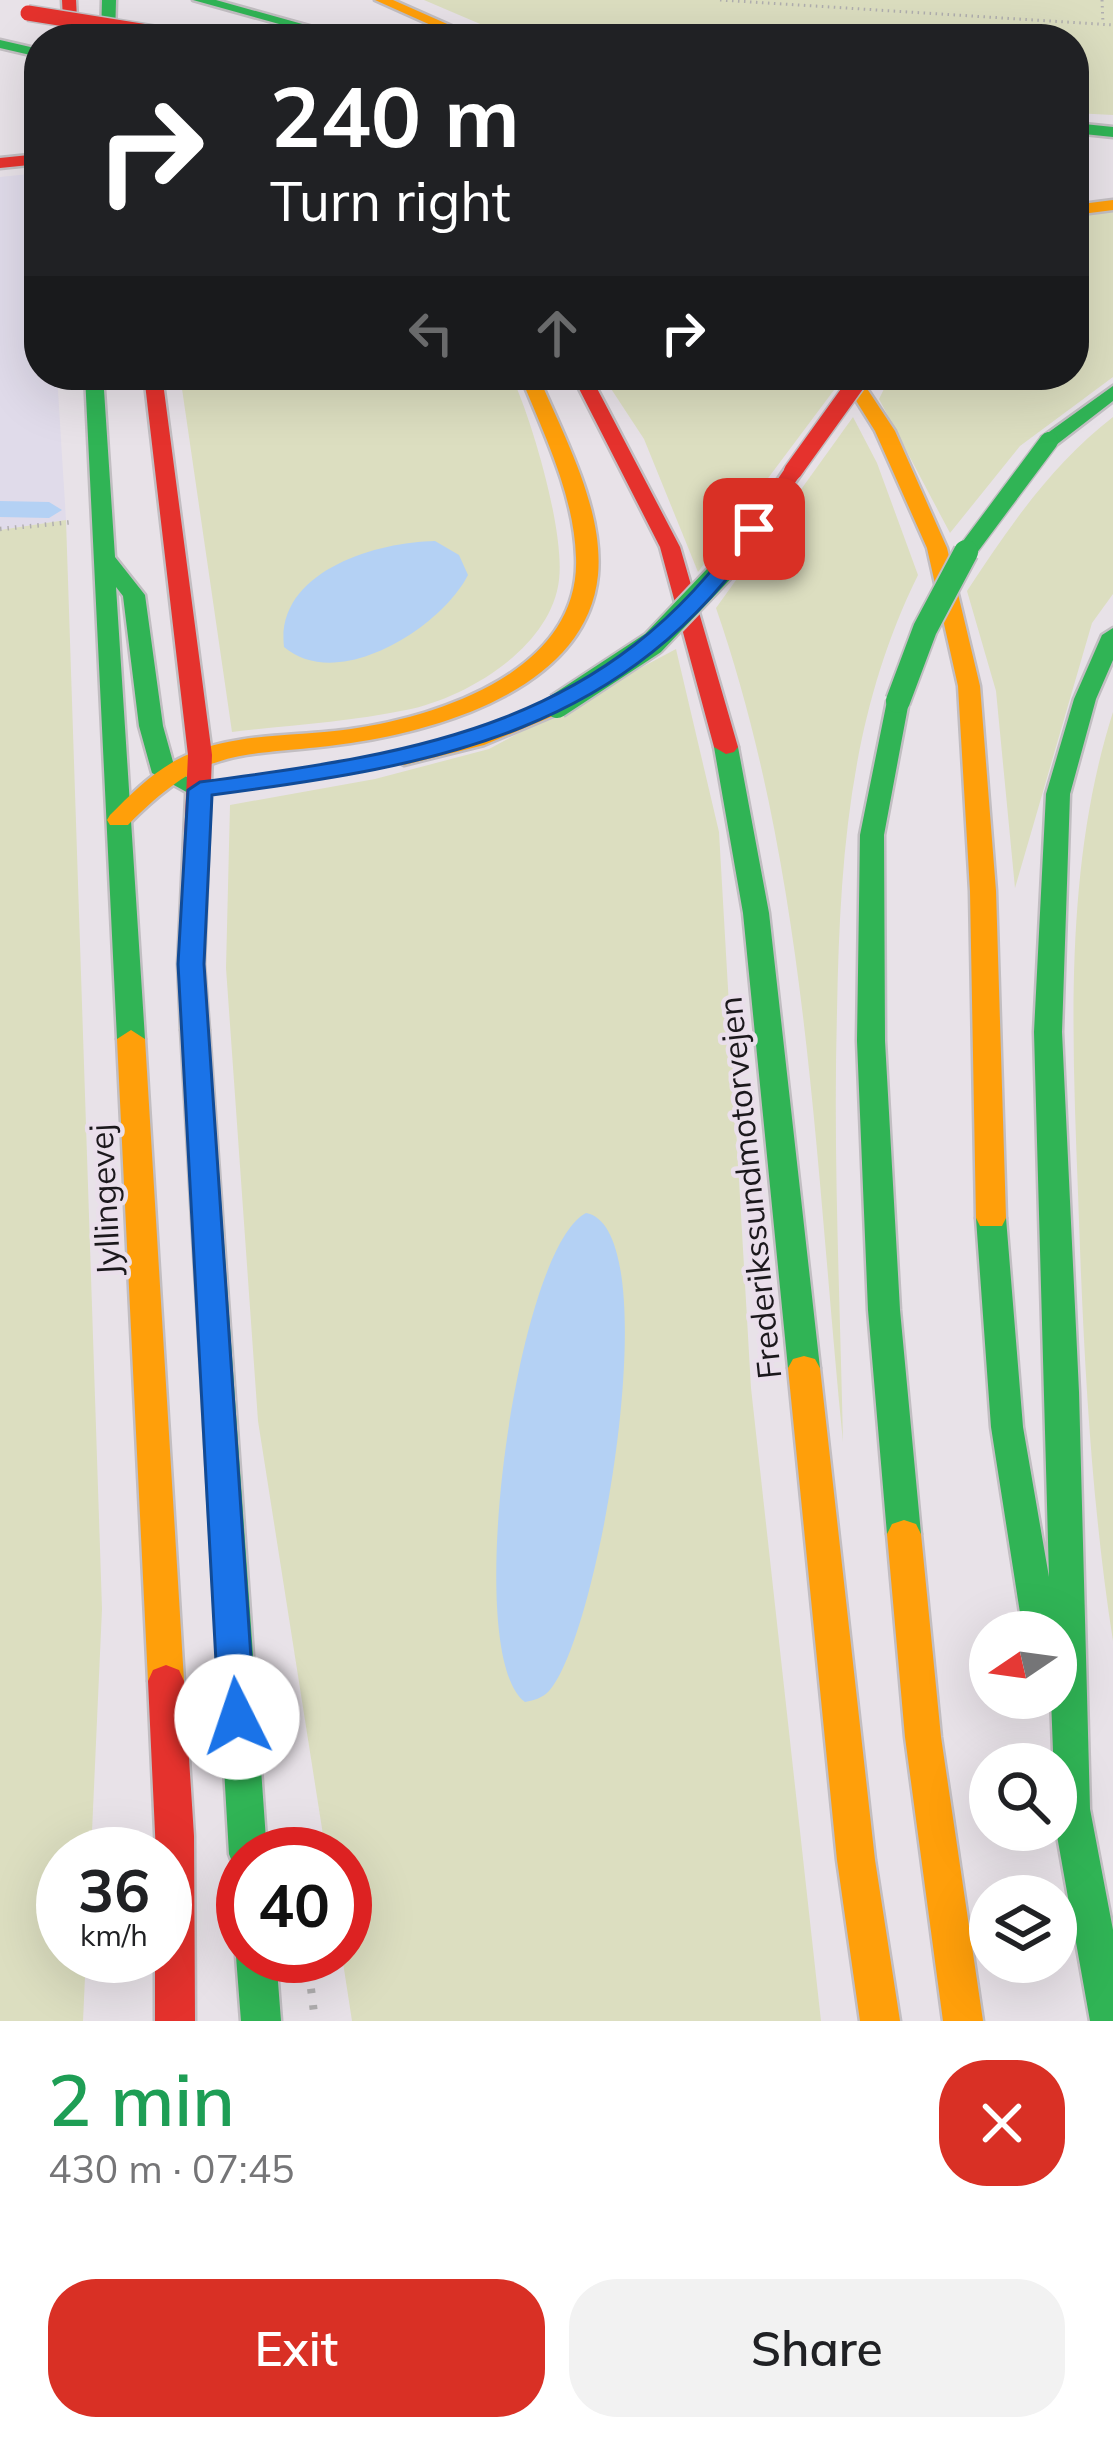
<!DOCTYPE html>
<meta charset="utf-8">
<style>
body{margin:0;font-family:Mulish,sans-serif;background:#f2f2f2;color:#202124;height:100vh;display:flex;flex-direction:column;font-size:45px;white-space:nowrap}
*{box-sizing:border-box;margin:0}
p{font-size:39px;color:#757577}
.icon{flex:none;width:66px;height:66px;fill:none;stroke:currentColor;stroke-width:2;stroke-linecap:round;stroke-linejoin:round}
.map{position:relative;height:2021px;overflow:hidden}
.sheet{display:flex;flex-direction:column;background:#fff;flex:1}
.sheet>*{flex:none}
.guide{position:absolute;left:24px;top:24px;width:1065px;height:366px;border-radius:48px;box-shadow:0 12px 48px #0002;background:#202124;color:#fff;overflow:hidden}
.needle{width:78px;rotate:257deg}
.buttons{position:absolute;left:969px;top:1611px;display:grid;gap:24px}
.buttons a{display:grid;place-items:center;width:108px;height:108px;border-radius:50%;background:#fff;box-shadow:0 12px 48px #0002;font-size:60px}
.speed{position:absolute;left:36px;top:1827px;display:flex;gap:24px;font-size:60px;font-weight:700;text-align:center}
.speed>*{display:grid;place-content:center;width:156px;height:156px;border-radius:50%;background:#fff;box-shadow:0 12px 48px #0002;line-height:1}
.speed small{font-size:30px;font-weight:400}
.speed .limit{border:18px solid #d22;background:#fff;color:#111}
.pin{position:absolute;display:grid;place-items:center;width:102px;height:102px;color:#fff;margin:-51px;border-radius:24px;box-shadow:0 6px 18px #0006}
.me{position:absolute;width:132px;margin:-66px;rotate:356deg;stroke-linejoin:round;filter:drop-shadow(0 0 9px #0008)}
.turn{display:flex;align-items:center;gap:42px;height:252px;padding:0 48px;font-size:54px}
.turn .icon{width:156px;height:156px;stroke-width:2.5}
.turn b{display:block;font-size:84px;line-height:102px}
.lanes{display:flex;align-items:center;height:114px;padding:0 48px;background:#0003;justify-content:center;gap:60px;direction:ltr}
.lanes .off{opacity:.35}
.round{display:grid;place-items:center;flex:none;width:126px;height:126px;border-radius:48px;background:#f2f2f2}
.overview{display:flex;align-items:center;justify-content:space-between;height:204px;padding:0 48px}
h1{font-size:72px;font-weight:600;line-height:90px;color:#1e9e55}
.button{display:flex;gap:24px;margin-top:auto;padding:24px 48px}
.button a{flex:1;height:138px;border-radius:48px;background:#d93025;color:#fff;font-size:48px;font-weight:600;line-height:138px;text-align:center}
.button a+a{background:#f2f2f2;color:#202124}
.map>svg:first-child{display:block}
</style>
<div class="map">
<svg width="1113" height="2021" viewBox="0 0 1113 2021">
<rect width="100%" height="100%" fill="#e8e2e8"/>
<path fill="#e0dbea" d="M39,173V375H57L66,520L0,530V177Z"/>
<path fill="#dcdec0" d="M424,0H1113V115L1074,113V39H515Z
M1113,210V377L1020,446L950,533L879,399L891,375H1074V216Z
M180,375H511C532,419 565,532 559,580C551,648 466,698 406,710C349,722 289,725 232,732Z
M602,375H829L837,386L698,572L644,439Z
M853,417L877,463L918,575C849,715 840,859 837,1012C833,1155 840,1298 843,1442C815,1164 808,874 716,608Z
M1113,417V594L1092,623L1015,888L996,691L967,591C1010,526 1051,465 1113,417Z
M66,520L102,1609L91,1854H63V1956H86L83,2021H0V530Z
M676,649L719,832L751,1388L821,2021H352L342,1956L345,1854H326L258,1421L226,968L230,805L375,779L489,749Z
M1113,712V1641C1090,1494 1083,1342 1078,1193C1072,1033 1064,866 1113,712Z"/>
<path fill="#b4d1f4" d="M435,541L459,555L468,575C441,628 338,693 284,647C275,572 375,542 435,541Z
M586,1213C670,1228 599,1637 549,1691C542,1698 535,1700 525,1702C460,1655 516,1249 586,1213Z"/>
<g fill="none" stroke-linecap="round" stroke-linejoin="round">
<path fill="#b4d1f4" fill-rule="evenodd" d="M0,501L49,502L62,510L49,518L0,517Z"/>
<defs>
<path id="fast" d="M102,0H116L115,39H101Z
M193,0H216L356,39H333Z
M0,40L39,49V57L0,48Z
M1074,123L1113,127V137L1074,133Z
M85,375H103L115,557L145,595L163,726L175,769L204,788L192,795L152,773L139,726L123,596L116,587L145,1039L131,1048L117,1039Z
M1113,386V401L1056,445H1042V437Z
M1113,628V660L1096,699L1070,794L1062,1032L1079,1392L1090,1809L1113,1930V2021H1090L1056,1830L1051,1698H1056V1632H1023L991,1427L976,1218L980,1210H1002L1006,1218L1023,1427L1049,1577L1034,1032L1046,794L1074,699L1102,635Z
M898,694L909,701L884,835L885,1041L900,1310L921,1534L916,1544L904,1548L892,1544L887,1534L868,1310L857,1041L860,835L887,701Z
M726,740L738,747L769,913L820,1368L815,1377L804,1380L793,1377L788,1368L743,913L714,747Z
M195,1021L209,1030L267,1854H243V1870L234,1867L229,1854L181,1030Z
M242,1942L243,1956H276L281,2021H241L236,1956Z"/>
<path id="slow" d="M375,0H393L481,39H462Z
M1113,200V210L1074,215V205Z
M520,375H538C563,435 604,508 598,575C587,687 443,729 351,743C243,759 211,740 128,825H110L107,820L110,815C134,791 158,767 189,754C239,732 298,737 351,729C441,716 581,670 576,557C574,494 543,432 520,375Z
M840,375H858L895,431L947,548L980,686L996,891L1006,1218L1002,1226H980L976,1218L970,891L958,686L927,548L875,431Z
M557,699L568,706L565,711L484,745L404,765L392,758L396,753L468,735Z
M131,1030L145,1039L184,1681L179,1692L166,1697L153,1692L148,1681L117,1039Z
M804,1356L815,1359L820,1368L875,1860L900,2021H860L837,1860L788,1368L793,1359Z
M904,1520L916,1524L921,1534L941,1737L983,2021H943L905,1737L887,1534L892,1524Z"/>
<path id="jam" d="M62,0H76L78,39H64Z
M39,154V164L0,168V158Z
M144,375H162L212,755L204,964L209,1030L195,1039L181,1030L178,964L188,755Z
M572,375H590L680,547L738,747L734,752L726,754L714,747L660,547Z
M793,465L803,471L744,558L741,562H727L724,558L786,467Z
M166,1665L179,1670L184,1681L194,1836L195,2021H155V1956H165V1854H156L148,1681L153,1670Z"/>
</defs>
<use href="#fast" stroke="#c2bec2" stroke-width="5"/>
<use href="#slow" stroke="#c2bec2" stroke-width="5"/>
<use href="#jam" stroke="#c2bec2" stroke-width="5"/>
<path stroke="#b0aeaf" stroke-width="3" stroke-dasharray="1.5 4.5" stroke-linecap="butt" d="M720,0L1113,25
M1102,0L1103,24"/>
<path stroke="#b0aeaf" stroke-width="4.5" stroke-dasharray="1.5 6" stroke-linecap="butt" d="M0,529L73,522"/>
<path stroke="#b0aeaf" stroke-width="8" stroke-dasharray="4.5 12" stroke-linecap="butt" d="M307,1956L315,2021"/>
<use href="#fast" fill="#30b455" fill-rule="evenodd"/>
<use href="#slow" fill="#ff9f0a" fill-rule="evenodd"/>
<use href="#jam" fill="#e5322d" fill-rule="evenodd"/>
<defs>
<path id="fast-bridge-far1" d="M964,555L1049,441"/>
<path id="fast-bridge" d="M898,701L925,629L966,552
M557,706L653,643L734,558"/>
<path id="jam-bridge-far1" d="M28,13L172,36"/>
<path id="jam-bridge" d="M793,471L862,375"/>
</defs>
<use href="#fast-bridge-far1" stroke="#c2bec2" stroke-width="21" stroke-linecap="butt"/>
<use href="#fast-bridge" stroke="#c2bec2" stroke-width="28" stroke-linecap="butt"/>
<use href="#jam-bridge-far1" stroke="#c2bec2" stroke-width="18" stroke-linecap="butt"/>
<use href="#jam-bridge" stroke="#c2bec2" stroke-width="21" stroke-linecap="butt"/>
<use href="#fast-bridge-far1" stroke="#30b455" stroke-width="18"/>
<use href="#fast-bridge" stroke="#30b455" stroke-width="24"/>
<use href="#jam-bridge-far1" stroke="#e5322d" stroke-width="15"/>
<use href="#jam-bridge" stroke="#e5322d" stroke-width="18"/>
</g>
<path fill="#1a73e8" stroke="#114b97" stroke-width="3" d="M746,525L764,529C627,733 439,765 212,795L204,964L255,1717L250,1729L237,1733L224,1729L219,1717L178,964L188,790L200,782C423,753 609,724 746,525Z"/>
<g text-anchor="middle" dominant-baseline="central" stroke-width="9" stroke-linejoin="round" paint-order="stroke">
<g font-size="33" fill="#1b181c" stroke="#eadfeb">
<text transform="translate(749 1188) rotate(-96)">Frederikssundmotorvejen</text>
<text transform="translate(104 1200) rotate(-93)">Jyllingevej</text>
</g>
</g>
</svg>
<div class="buttons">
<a><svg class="needle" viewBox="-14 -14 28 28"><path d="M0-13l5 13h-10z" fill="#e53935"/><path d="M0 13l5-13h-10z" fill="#757577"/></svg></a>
<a><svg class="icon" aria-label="search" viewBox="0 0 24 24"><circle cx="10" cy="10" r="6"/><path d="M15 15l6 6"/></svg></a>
<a><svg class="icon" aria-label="layers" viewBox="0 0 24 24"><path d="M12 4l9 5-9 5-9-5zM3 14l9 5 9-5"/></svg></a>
</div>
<div class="speed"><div>36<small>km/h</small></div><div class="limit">40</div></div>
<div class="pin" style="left:754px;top:529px;background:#d93025"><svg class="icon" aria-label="arrive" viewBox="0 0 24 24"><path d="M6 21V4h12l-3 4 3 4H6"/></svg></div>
<svg class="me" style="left:237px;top:1717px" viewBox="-20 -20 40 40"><circle r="19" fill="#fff"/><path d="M0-13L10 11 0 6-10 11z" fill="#1a73e8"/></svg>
<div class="guide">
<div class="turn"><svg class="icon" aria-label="right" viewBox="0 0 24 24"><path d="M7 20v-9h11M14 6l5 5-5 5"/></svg><div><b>240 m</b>Turn right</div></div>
<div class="lanes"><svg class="icon off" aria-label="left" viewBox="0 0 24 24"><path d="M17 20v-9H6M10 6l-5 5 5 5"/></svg><svg class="icon off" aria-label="ahead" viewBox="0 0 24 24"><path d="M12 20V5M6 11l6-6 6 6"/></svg><svg class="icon" aria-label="right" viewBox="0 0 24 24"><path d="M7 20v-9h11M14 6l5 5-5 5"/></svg></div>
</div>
</div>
<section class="sheet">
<div class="overview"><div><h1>2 min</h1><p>430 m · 07:45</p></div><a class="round" style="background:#d93025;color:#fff"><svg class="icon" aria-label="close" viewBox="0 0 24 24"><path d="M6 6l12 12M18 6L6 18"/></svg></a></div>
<div class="button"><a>Exit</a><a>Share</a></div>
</section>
